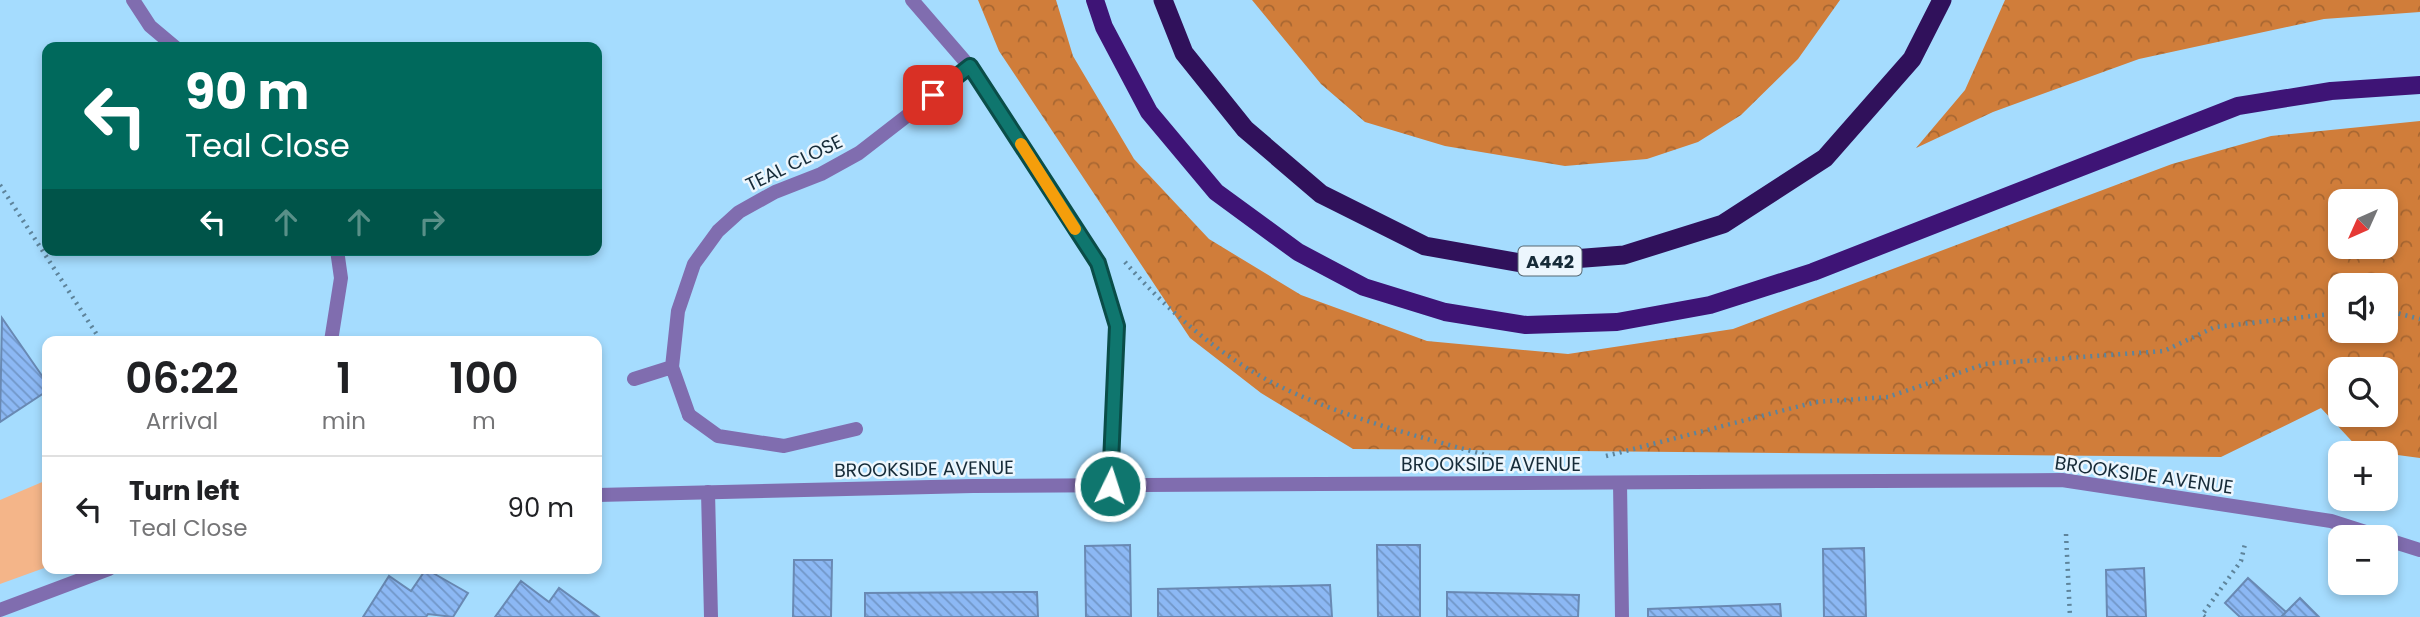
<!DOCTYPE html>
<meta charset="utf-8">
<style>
body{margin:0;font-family:Poppins,sans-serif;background:#f2f2f2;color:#202124;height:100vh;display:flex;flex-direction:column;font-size:26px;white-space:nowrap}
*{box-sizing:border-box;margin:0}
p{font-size:23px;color:#757577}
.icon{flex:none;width:38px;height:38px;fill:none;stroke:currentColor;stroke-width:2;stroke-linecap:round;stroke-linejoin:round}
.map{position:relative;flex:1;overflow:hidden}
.side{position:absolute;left:42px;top:336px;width:560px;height:238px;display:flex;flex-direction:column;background:#fff;border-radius:14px;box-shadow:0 4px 10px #0003}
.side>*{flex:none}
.banner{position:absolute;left:42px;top:42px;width:560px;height:214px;border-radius:14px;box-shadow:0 4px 10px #0003;background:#00695c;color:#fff;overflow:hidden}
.needle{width:46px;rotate:225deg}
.fabs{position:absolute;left:2328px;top:189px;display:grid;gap:14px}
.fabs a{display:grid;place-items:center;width:70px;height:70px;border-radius:14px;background:#fff;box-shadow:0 4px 10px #0003;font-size:35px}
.pin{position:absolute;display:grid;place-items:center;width:60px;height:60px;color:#fff;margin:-30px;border-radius:14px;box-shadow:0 4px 10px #0006}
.me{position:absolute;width:77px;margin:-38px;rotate:4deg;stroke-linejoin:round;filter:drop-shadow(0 0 5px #0008)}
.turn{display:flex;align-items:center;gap:24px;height:147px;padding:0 28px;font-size:32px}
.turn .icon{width:91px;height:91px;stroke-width:2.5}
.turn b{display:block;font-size:49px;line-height:60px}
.lanes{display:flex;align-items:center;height:66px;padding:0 28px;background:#0003;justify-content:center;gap:35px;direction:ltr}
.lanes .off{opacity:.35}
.eta{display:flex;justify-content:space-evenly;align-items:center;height:119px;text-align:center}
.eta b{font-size:42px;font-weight:600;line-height:49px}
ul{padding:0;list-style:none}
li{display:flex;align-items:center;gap:21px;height:105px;padding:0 28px;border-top:2px solid #e0e0e0}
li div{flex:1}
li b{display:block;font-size:26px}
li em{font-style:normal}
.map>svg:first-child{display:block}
</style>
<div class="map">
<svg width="2420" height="617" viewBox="0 0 2420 617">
<defs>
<pattern id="forest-crowns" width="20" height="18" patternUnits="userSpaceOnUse" patternTransform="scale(1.75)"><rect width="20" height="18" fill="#d07d3a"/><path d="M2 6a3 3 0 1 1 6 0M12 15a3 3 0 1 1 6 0" fill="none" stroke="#a86732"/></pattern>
<pattern id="building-back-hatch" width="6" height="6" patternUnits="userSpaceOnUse" patternTransform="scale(1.75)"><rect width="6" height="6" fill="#8cb8f4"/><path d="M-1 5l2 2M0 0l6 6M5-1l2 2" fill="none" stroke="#7196c7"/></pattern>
</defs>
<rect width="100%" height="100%" fill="#a5dcfe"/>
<path fill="#f4b589" d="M47,480V567L0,584V500Z"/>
<path fill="url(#forest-crowns)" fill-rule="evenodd" d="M978,0H1056L1073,56L1134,159L1209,239L1301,295L1427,341L1568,354L1733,329L2172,164L2271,136L2420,121V458L2360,450L2321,408L2221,457L1353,449L1261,393L1190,338L999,51ZM2340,201H2385V247H2340ZM2340,285H2385V331H2340ZM2340,369H2385V415H2340Z
M1252,0H1840L1798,59L1741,115L1698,142L1647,159L1565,166L1445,146L1365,122L1321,84Z
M2005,0H2420V12L2324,19L2139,59L1993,112L1916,148L1965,90Z"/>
<path fill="url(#building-back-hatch)" stroke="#6989b3" stroke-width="2" d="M2,318L47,383V391L0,422Z
M1130,545L1131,617H1086L1085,546Z
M1377,545H1420V617H1378Z
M1864,548L1866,617H1824L1823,549Z
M794,560H832L831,617H793Z
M2144,568L2146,617H2107L2106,570Z
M426,569L468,593L453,617L428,614L426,617H363L389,576L411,591Z
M2248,578L2286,612L2281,617H2240L2225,603Z
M521,581L549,602L559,588L599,617H495Z
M1330,585L1332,617H1158V589Z
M1037,592L1038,617H865V593Z
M1447,592L1579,595L1578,617H1447Z
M2300,598L2319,617H2281Z
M1780,604L1781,617H1648V609Z"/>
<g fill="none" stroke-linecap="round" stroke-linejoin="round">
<path stroke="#5e849b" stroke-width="4.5" stroke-dasharray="2 5" stroke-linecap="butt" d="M0,185L101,341
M1125,262C1167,310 1216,353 1273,383C1338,416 1419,437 1490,456
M2385,310L2420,319
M1606,456L1816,402L1888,397L1985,364L2164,351L2215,327L2340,313
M2066,534L2070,617
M2205,617L2202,615L2241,561L2245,544"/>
<path stroke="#806daf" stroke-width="14" d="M689,415L718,436L784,446L856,429"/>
<path stroke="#806daf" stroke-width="14" d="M133,0L150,26L175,47
M912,0L970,67L1098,263L1117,326L1109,486
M331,341L341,278L337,250
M634,379L672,367
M689,415L672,367L678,311L694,264L718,231L739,212L775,192L821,174L859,153L970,67
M1620,483L1622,617
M708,492L711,617"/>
<path stroke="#806daf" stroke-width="14" d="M597,495L973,486L2062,480L2331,521L2381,537
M2385,539L2420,550
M0,610L109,569"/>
<path stroke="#3e1476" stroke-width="18" d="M1095,0L1104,27L1149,112L1216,192L1298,252L1364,287L1445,312L1526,325L1617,322L1710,305L1813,272L2238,106L2331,91L2420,85"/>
<path stroke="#30115b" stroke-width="19" d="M1163,0L1184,53L1245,129L1321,194L1425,246L1521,263L1624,255L1723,224L1825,158L1912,59L1942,0"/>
</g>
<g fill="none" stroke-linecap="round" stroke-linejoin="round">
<defs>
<path id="route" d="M933,95L970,66L1098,263L1117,326L1110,486"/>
</defs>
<use href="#route" stroke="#0a4d48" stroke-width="18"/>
<use href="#route" stroke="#0f766e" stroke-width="12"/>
<path stroke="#f59e0b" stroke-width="12" d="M1021,144L1075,229"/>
</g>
<g text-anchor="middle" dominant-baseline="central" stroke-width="5" stroke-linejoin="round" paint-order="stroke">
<rect fill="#ecf6fd" stroke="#566873" stroke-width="2" x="1518.5" y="246.5" width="63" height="29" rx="5"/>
<g font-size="18" font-weight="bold" fill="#162b38">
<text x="1550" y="261">A442</text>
</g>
<g font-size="19" fill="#162b38" stroke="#ecf6fd">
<text transform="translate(794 163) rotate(-26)">TEAL CLOSE</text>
<text x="1491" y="464">BROOKSIDE AVENUE</text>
<text transform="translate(924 469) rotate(-1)">BROOKSIDE AVENUE</text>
<text transform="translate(2144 475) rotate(8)">BROOKSIDE AVENUE</text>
</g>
</g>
</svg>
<div class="fabs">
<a><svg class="needle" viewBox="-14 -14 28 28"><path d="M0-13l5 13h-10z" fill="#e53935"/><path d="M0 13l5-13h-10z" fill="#757577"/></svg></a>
<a><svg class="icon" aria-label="sound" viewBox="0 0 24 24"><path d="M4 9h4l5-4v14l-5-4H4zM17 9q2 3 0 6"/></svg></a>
<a><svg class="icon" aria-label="search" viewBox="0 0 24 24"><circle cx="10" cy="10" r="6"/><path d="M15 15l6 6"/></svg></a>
<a>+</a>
<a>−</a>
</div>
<div class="pin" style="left:933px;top:95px;background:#d93025"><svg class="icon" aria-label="arrive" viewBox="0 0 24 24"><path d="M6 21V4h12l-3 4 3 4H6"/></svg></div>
<svg class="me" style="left:1110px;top:486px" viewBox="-20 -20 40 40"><circle r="17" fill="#0f766e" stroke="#fff" stroke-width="3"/><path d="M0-11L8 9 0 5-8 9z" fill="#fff"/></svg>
<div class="banner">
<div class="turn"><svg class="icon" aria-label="left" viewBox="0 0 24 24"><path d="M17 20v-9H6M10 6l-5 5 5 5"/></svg><div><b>90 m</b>Teal Close</div></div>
<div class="lanes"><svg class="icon" aria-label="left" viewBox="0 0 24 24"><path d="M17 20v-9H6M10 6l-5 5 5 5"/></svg><svg class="icon off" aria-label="ahead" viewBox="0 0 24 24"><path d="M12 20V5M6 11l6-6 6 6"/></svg><svg class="icon off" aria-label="ahead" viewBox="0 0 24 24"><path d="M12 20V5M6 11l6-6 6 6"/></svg><svg class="icon off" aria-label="right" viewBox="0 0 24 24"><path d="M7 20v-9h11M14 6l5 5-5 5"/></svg></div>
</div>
<section class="side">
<div class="eta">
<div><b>06:22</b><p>Arrival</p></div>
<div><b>1</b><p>min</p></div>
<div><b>100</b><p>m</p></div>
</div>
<ul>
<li><svg class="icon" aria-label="left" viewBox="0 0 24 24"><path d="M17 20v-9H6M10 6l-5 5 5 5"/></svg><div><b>Turn left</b><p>Teal Close</p></div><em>90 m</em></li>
</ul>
</section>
</div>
